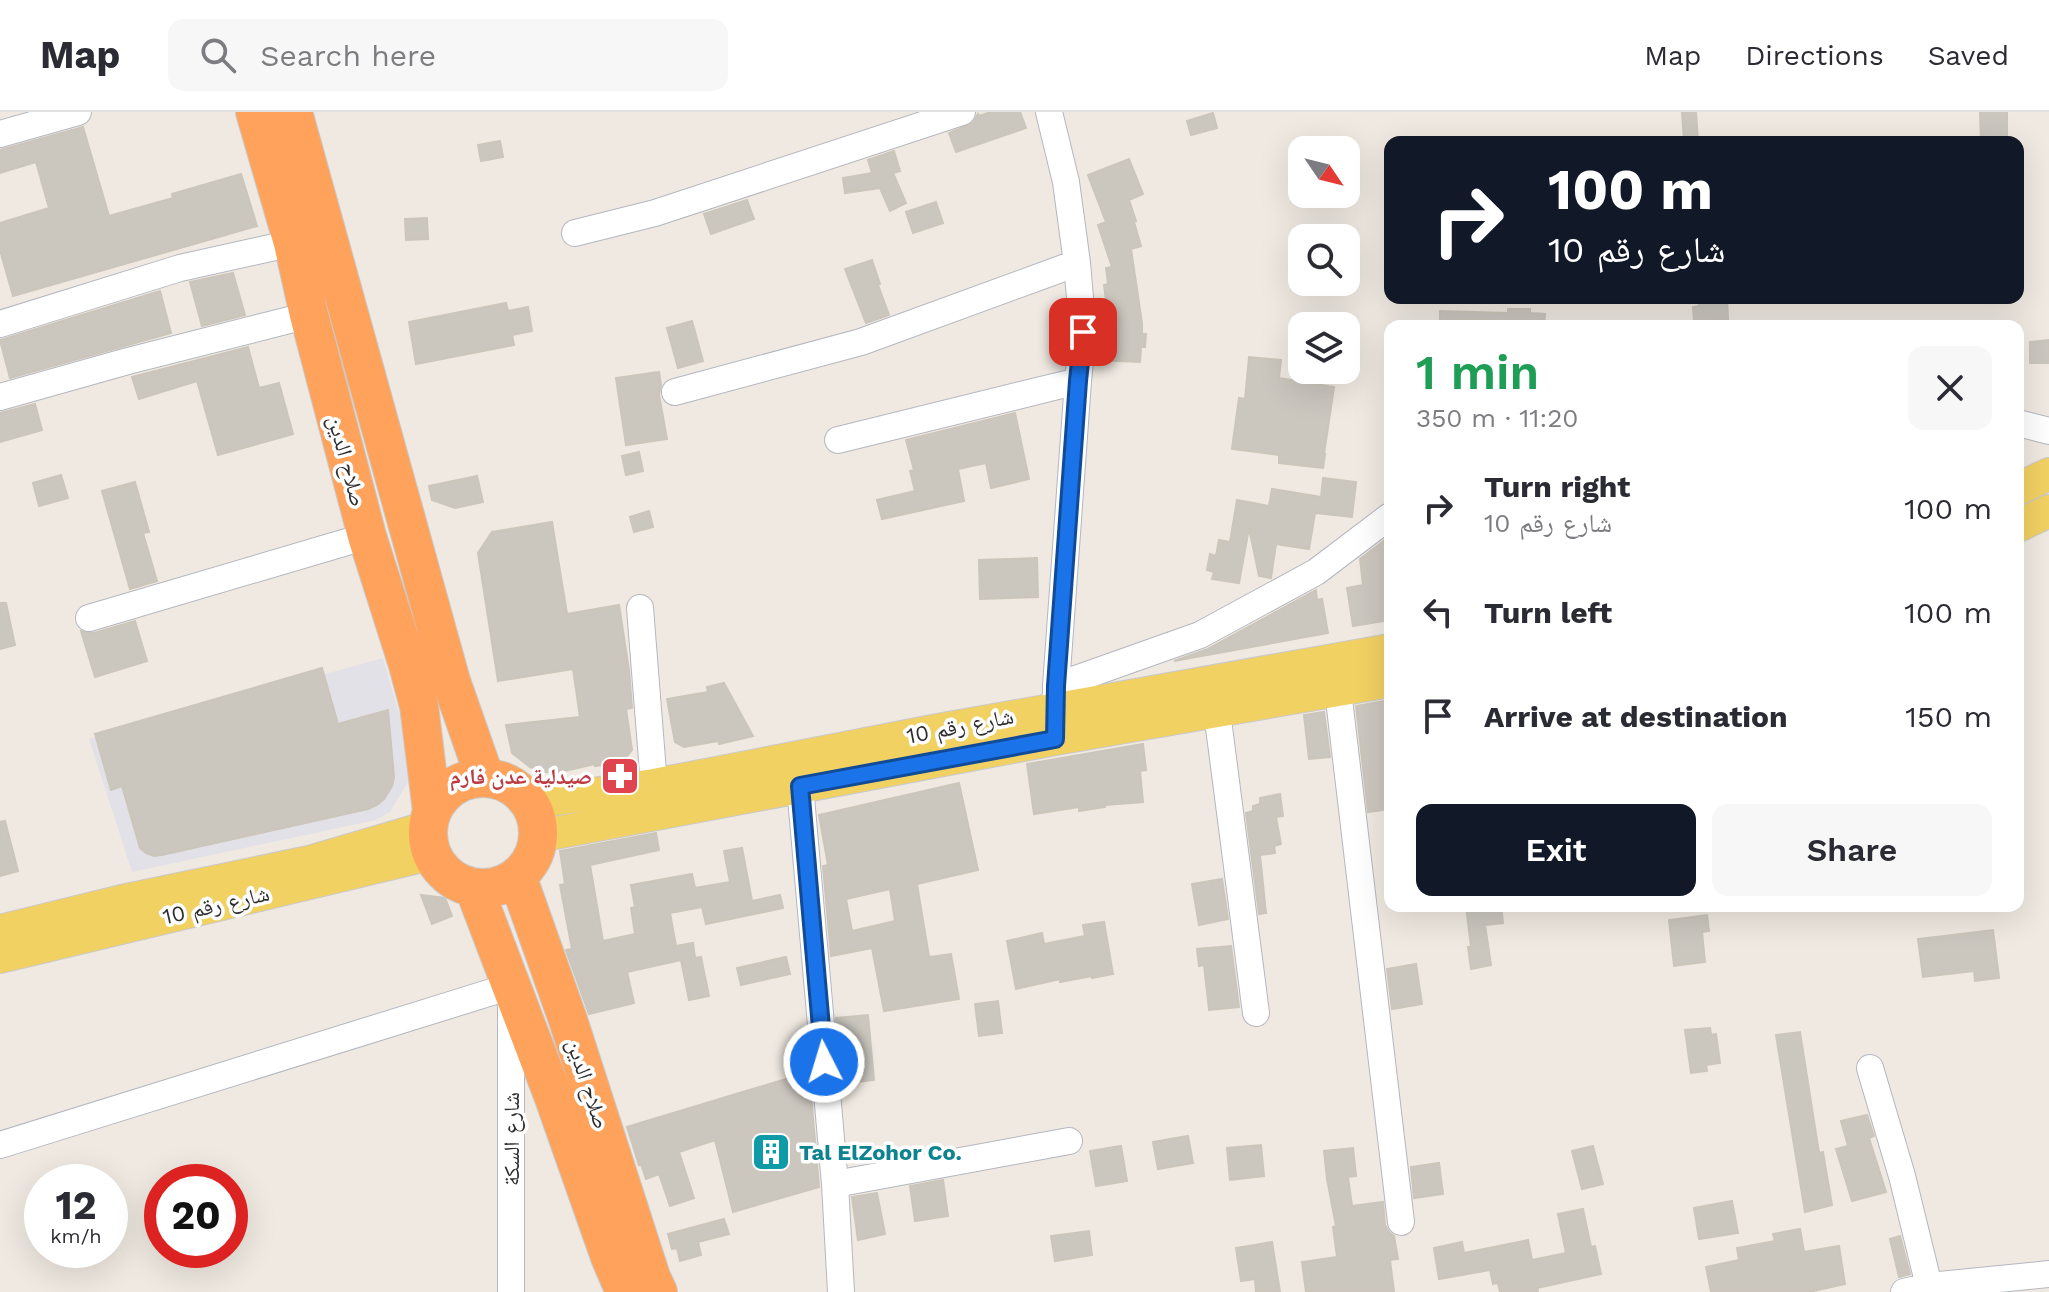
<!DOCTYPE html>
<meta charset="utf-8">
<style>
body{margin:0;font-family:"Work Sans","Noto Naskh Arabic",sans-serif;background:#f7f7f7;color:#2b2b33;height:100vh;display:flex;flex-direction:column;font-size:30px;white-space:nowrap}
*{box-sizing:border-box;margin:0}
p{font-size:26px;color:#7c7c81}
.icon{flex:none;width:44px;height:44px;fill:none;stroke:currentColor;stroke-width:2;stroke-linecap:round;stroke-linejoin:round}
.map{position:relative;flex:1;overflow:hidden}
.panel{position:absolute;left:1384px;top:208px;width:640px;height:592px;display:flex;flex-direction:column;background:#fff;border-radius:16px;box-shadow:0 8px 32px #0002}
.panel>*{flex:none}
.hud{position:absolute;left:1384px;top:24px;width:640px;height:168px;border-radius:16px;box-shadow:0 8px 32px #0002;background:#111827;color:#fff;overflow:hidden}
.needle{width:52px;rotate:125deg}
.buttons{position:absolute;left:1288px;top:24px;display:grid;gap:16px}
.buttons a{display:grid;place-items:center;width:72px;height:72px;border-radius:16px;background:#fff;box-shadow:0 8px 32px #0002;font-size:40px}
.speed{position:absolute;left:24px;top:1052px;display:flex;gap:16px;font-size:40px;font-weight:700;text-align:center}
.speed>*{display:grid;place-content:center;width:104px;height:104px;border-radius:50%;background:#fff;box-shadow:0 8px 32px #0002;line-height:1}
.speed small{font-size:20px;font-weight:400}
.speed .limit{border:12px solid #d22;background:#fff;color:#111}
.pin{position:absolute;display:grid;place-items:center;width:68px;height:68px;color:#fff;margin:-34px;border-radius:16px;box-shadow:0 4px 12px #0006}
.me{position:absolute;width:88px;margin:-44px;rotate:355deg;stroke-linejoin:round;filter:drop-shadow(0 0 6px #0008)}
.turn{display:flex;align-items:center;gap:28px;height:168px;padding:0 32px;font-size:36px}
.turn .icon{width:104px;height:104px;stroke-width:2.5}
.turn b{display:block;font-size:56px;line-height:68px}
.round{display:grid;place-items:center;flex:none;width:84px;height:84px;border-radius:16px;background:#f7f7f7}
.overview{display:flex;align-items:center;justify-content:space-between;height:136px;padding:0 32px}
h1{font-size:48px;font-weight:600;line-height:60px;color:#1e9e55}
.action{display:flex;gap:16px;margin-top:auto;padding:16px 32px}
.action a{flex:1;height:92px;border-radius:16px;background:#111827;color:#fff;font-size:32px;font-weight:600;line-height:92px;text-align:center}
.action a+a{background:#f7f7f7;color:#2b2b33}
ul{padding:0;list-style:none}
li{display:flex;align-items:center;gap:24px;height:104px;padding:0 32px}
li div{flex:1}
li b{display:block;font-size:30px}
li em{font-style:normal}
header{display:flex;align-items:center;gap:48px;box-sizing:border-box;height:112px;padding:0 40px;background:#fff;border-bottom:2px solid #e1e1e2}
header strong{font-size:38px}
nav{display:flex;gap:44px;margin-inline-start:auto;font-size:28px}
.search{width:560px;height:72px;background:#f7f7f7;display:flex;align-items:center;gap:20px;box-sizing:border-box;padding:0 28px;border-radius:16px;color:#7c7c81;font-size:30px}
.map>svg:first-child{display:block}
</style>
<header>
<strong>Map</strong>
<div class="search"><svg class="icon" aria-label="search" viewBox="0 0 24 24"><circle cx="10" cy="10" r="6"/><path d="M15 15l6 6"/></svg>Search here</div>
<nav><a>Map</a><a>Directions</a><a>Saved</a></nav>
</header>
<div class="map">
<svg width="2049" height="1180" viewBox="0 0 2049 1180">
<rect width="100%" height="100%" fill="#efe9e1"/>
<path fill="#e3e1e8" d="M383,546L400,605L408,670L390,700L376,708L132,760L89,627Z"/>
<path fill="#cbc7bf" stroke="#cbc5ba" stroke-width="2" fill-rule="evenodd" d="M991,0H1020L1026,16L956,40L949,21L973,11L978,2L979,4Z
M1682,0H1696L1698,30H1684Z
M1980,0H2007V30H1981Z
M1213,1L1217,16L1191,23L1187,9Z
M83,15L109,104L173,86L172,82L241,62L257,114L13,184L0,138V111L49,96L36,50L0,61V38Z
M500,29L503,45L481,49L478,33Z
M894,39L900,59L893,61L906,91L890,99L880,76L845,81L843,66L872,61L868,48Z
M1129,47L1143,82L1129,88L1136,109L1134,110L1141,134L1131,137L1142,211V222H1146L1145,235H1141L1140,250L1099,248L1101,204H1108L1104,173L1108,172L1106,156L1112,155L1098,113L1106,110L1088,63Z
M747,88L754,107L711,122L704,102Z
M936,90L943,111L913,121L906,100Z
M427,106L428,127L406,128L405,107Z
M872,148L880,172L878,173L889,203L866,211L845,157Z
M233,161L245,203L202,214L190,170Z
M160,179L171,221L10,266L0,228Z
M1698,186H1727L1728,207L1694,210L1693,195L1699,194Z
M506,191L508,199L528,195L532,219L512,223L514,233L416,252L409,210Z
M1508,197H1530V201L1545,202L1544,214H1440V199L1508,201Z
M692,209L703,249L678,256L667,216Z
M2049,228V251H2030V230Z
M248,235L259,276L279,271L293,322L218,343L197,269L139,287L132,265Z
M1249,245L1281,248L1279,266L1334,275L1324,342H1325L1323,356L1279,351V343L1232,337L1239,286L1245,287Z
M659,260L661,273L659,283L667,327L626,333L616,266Z
M35,292L42,318L0,330V301Z
M1015,301L1029,367L991,376L986,351L958,357L964,389L882,407L877,388L915,379L910,359L914,358L906,328Z
M639,340L643,359L626,363L622,344Z
M61,363L68,386L39,394L33,371Z
M477,364L483,390L455,396L432,388L429,374Z
M1323,366L1356,370L1352,405L1315,401L1309,437L1276,432L1271,466L1259,464L1249,416L1239,471L1212,467L1214,460L1207,458L1210,442L1216,444L1219,428L1230,430L1237,388L1269,394L1272,377L1321,385Z
M135,370L149,420L143,421L157,469L130,477L102,379Z
M649,399L653,415L634,420L630,405Z
M552,410L567,502L619,493L629,558L632,596L626,597L632,638L622,650L595,654V652L560,660H545L530,655L512,641L506,613L580,605L573,557L498,569L478,441L492,420Z
M1390,427V508L1353,514L1347,476L1363,473L1360,447L1385,428Z
M1037,446L1038,485L980,487L979,448Z
M1316,478L1317,488L1322,487L1328,521L1174,549L1208,537Z
M0,491H6L15,533L0,537Z
M135,509L147,549L95,565L81,519L94,521Z
M322,556L338,612L388,598L394,665L392,674L384,687L377,693L368,697L162,743L154,744L146,741L140,736L122,674L111,678L95,622Z
M724,571L753,624L719,632L718,629L684,635L675,630L667,587L708,580L707,575Z
M1390,588V652H1388L1390,697L1368,700L1356,594Z
M1324,600L1330,645L1309,647L1304,603Z
M1143,632L1146,658L1140,659L1143,690L1105,693V695L1079,699V695L1034,702L1027,652Z
M959,671L978,758L917,772L929,845L951,842L959,887L884,899L872,836L831,844L823,754L828,753L819,703ZM890,777L895,809L852,819L846,787Z
M1280,682L1283,704L1276,705L1281,732L1274,734L1275,741L1260,743L1266,801L1259,802L1246,701L1253,699V694L1260,692V686Z
M5,709L18,759L0,764V710Z
M656,721L659,738L590,753L603,829L635,822L631,796L635,795L631,773L692,762L695,776L730,770L724,739L742,736L752,789L780,783L783,796L706,812L702,795L670,801L676,834L693,831L695,846L701,845L709,884L689,888L681,848L627,860L634,891L589,902L566,838L572,837L560,773L565,772L560,739Z
M1222,767L1228,807L1199,813L1192,772Z
M421,783L445,786L452,804L432,812Z
M1466,794H1501L1503,811L1485,813L1491,853L1471,857L1468,835H1471Z
M1707,803L1709,819L1702,820L1705,850L1674,854L1669,808Z
M1104,810L1113,862L1092,866V864L1060,870V867L1016,877L1007,829L1042,821L1044,832L1085,824L1083,813Z
M1993,818L1999,866L1975,869L1974,859L1923,865L1918,827Z
M1231,834L1239,895L1209,898L1204,853L1199,854L1197,837Z
M786,845L790,862L741,873L737,856Z
M1416,852L1422,892L1392,897L1387,857Z
M998,889L1002,921L979,924L975,892Z
M868,903L874,968L842,972L836,906Z
M1710,916L1711,923L1716,922L1720,951L1706,953L1707,959L1691,961L1685,918Z
M1800,920L1819,1041L1823,1040L1832,1093L1805,1100L1776,923Z
M809,960L819,1075L733,1100L715,1028L679,1040L694,1086L670,1094L659,1062L646,1067L641,1052L639,1053L627,1015Z
M1867,1003L1874,1024L1869,1026L1886,1080L1852,1089L1836,1037L1848,1034L1841,1009Z
M1188,1024L1193,1051L1158,1057L1153,1030Z
M1261,1033L1264,1064L1230,1068L1227,1036Z
M1121,1034L1127,1069L1096,1074L1090,1039Z
M1593,1034L1603,1072L1582,1077L1572,1039Z
M1353,1036L1356,1064L1348,1065L1352,1094L1383,1090L1385,1113L1389,1120L1394,1124L1398,1147L1390,1148L1394,1180H1306L1302,1150L1337,1145L1333,1115L1336,1114L1327,1067L1324,1039Z
M1439,1051L1443,1082L1414,1086L1411,1055Z
M943,1068L948,1104L915,1109L910,1074Z
M877,1081L885,1122L858,1128L852,1085Z
M1732,1089L1738,1121L1699,1127L1694,1096Z
M1583,1097L1591,1135L1595,1134L1601,1162L1537,1176L1538,1180H1500L1498,1171L1493,1172L1490,1158L1439,1167L1434,1136L1462,1130L1464,1141L1528,1128L1532,1148L1566,1141L1558,1102Z
M724,1107L729,1122L698,1130L701,1143L680,1149L677,1136L672,1137L668,1122Z
M1800,1117L1804,1140L1839,1134L1845,1172L1809,1180H1711L1706,1155L1739,1148L1737,1136L1775,1129L1773,1122Z
M1089,1119L1092,1143L1055,1149L1051,1124Z
M1900,1124L1910,1162L1899,1165L1890,1127Z
M1272,1130L1280,1180H1256L1255,1167L1241,1169L1236,1136Z"/>
<g fill="none" stroke-linecap="round" stroke-linejoin="round">
<defs>
<path id="minor" d="M1049,0L1066,70L1077,151L1083,220L1078,269L1056,574L1055,615
M0,22L78,0
M575,121L655,101L962,0
M0,212L180,156L293,131
M675,280L861,230L1077,151
M0,285L128,249L309,203
M2018,311L2049,319
M838,328L1078,269
M640,496L654,673
M89,506L367,424
M1056,574L1200,523L1316,460L1390,404
M1338,579L1401,1110
M1217,600L1256,901
M800,674L835,1072L841,1180
M1870,956L1902,1064L1929,1174L1904,1180
M0,1033L511,874V1180
M835,1072L1069,1029
M1929,1174L2049,1162"/>
<path id="major" d="M2018,377L2049,362
M2018,414L2049,399
M530,691L654,673L938,618L1390,538
M539,724L1055,627L1390,569
M0,819L122,789L309,750L428,715
M0,845L431,742"/>
<path id="highway" d="M255,0L293,131L309,203L367,424L408,553L419,594L432,699
M293,0L451,569L485,666
M428 721a55 55 0 1 1 110 0a55 55 0 1 1-110 0Z
M517,764L568,908L651,1165L658,1180
M474,776L554,986L610,1145L625,1180"/>
</defs>
<use href="#minor" stroke="#b4b7c1" stroke-width="28"/>
<use href="#major" stroke="#c9c9c9" stroke-width="34"/>
<use href="#highway" stroke="#c9c9c9" stroke-width="40"/>
<use href="#minor" stroke="#fff" stroke-width="26"/>
<use href="#major" stroke="#f2d163" stroke-width="32"/>
<use href="#highway" stroke="#ffa35c" stroke-width="38"/>
</g>
<g fill="none" stroke-linecap="round" stroke-linejoin="round">
<defs>
<path id="route" d="M824,950L800,674L1055,627L1056,574L1078,269L1083,220"/>
</defs>
<use href="#route" stroke="#114b97" stroke-width="20"/>
<use href="#route" stroke="#1a73e8" stroke-width="14"/>
</g>
<defs>
<symbol id="pharmacy-square" viewBox="-11 -11 22 22"><rect x="-9" y="-9" width="18" height="18" rx="4" fill="#e0444e" stroke="#fff"/><path d="M-2-6h4v4h4v4h-4v4h-4v-4h-4v-4h4Z" fill="#fff"/></symbol>
<symbol id="building-square" viewBox="-11 -11 22 22"><rect x="-9" y="-9" width="18" height="18" rx="4" fill="#0f9aa8" stroke="#fff"/><path d="M-4-6H4V6H1V3H-1V6H-4ZM-2.5-4.3h1.7v1.8h-1.7ZM.8-4.3h1.7v1.8H.8ZM-2.5-1h1.7V.8h-1.7ZM.8-1h1.7V.8H.8Z" fill="#fff"/></symbol>
</defs>
<g fill-rule="evenodd">
<use href="#pharmacy-square" x="598" y="642" width="44" height="44"/>
<use href="#building-square" x="749" y="1018" width="44" height="44"/>
</g>
<g text-anchor="middle" dominant-baseline="central" stroke-width="7" stroke-linejoin="round" paint-order="stroke">
<g font-size="22" fill="#2e2e2e" stroke="#fff">
<text transform="translate(347 349) rotate(75)">صلاح الدين</text>
<text transform="translate(960 614) rotate(-11)">شارع رقم 10</text>
<text transform="translate(216 793) rotate(-13)">شارع رقم 10</text>
<text transform="translate(588 972) rotate(72)">صلاح الدين</text>
<text transform="translate(511 1027) rotate(-90)">شارع السكة</text>
</g>
<g font-size="22" font-weight="bold" fill="#be3a42" stroke="#fff" text-anchor="end">
<text x="592" y="664">صيدلية عدن فارم</text>
</g>
<g font-size="22" font-weight="bold" fill="#0d838f" stroke="#fff" text-anchor="start">
<text x="799" y="1040">Tal ElZohor Co.</text>
</g>
</g>
</svg>
<div class="buttons">
<a><svg class="needle" viewBox="-14 -14 28 28"><path d="M0-13l5 13h-10z" fill="#e53935"/><path d="M0 13l5-13h-10z" fill="#7c7c81"/></svg></a>
<a><svg class="icon" aria-label="search" viewBox="0 0 24 24"><circle cx="10" cy="10" r="6"/><path d="M15 15l6 6"/></svg></a>
<a><svg class="icon" aria-label="layers" viewBox="0 0 24 24"><path d="M12 4l9 5-9 5-9-5zM3 14l9 5 9-5"/></svg></a>
</div>
<div class="speed"><div>12<small>km/h</small></div><div class="limit">20</div></div>
<div class="pin" style="left:1083px;top:220px;background:#d93025"><svg class="icon" aria-label="arrive" viewBox="0 0 24 24"><path d="M6 21V4h12l-3 4 3 4H6"/></svg></div>
<svg class="me" style="left:824px;top:950px" viewBox="-20 -20 40 40"><circle r="17" fill="#1a73e8" stroke="#fff" stroke-width="3"/><path d="M0-11L8 9 0 5-8 9z" fill="#fff"/></svg>
<div class="hud">
<div class="turn"><svg class="icon" aria-label="right" viewBox="0 0 24 24"><path d="M7 20v-9h11M14 6l5 5-5 5"/></svg><div><b>100 m</b>شارع رقم 10</div></div>
</div>
<section class="panel">
<div class="overview"><div><h1>1 min</h1><p>350 m · 11:20</p></div><a class="round"><svg class="icon" aria-label="close" viewBox="0 0 24 24"><path d="M6 6l12 12M18 6L6 18"/></svg></a></div>
<ul>
<li><svg class="icon" aria-label="right" viewBox="0 0 24 24"><path d="M7 20v-9h11M14 6l5 5-5 5"/></svg><div><b>Turn right</b><p>شارع رقم 10</p></div><em>100 m</em></li>
<li><svg class="icon" aria-label="left" viewBox="0 0 24 24"><path d="M17 20v-9H6M10 6l-5 5 5 5"/></svg><div><b>Turn left</b></div><em>100 m</em></li>
<li><svg class="icon" aria-label="arrive" viewBox="0 0 24 24"><path d="M6 21V4h12l-3 4 3 4H6"/></svg><div><b>Arrive at destination</b></div><em>150 m</em></li>
</ul>
<div class="action"><a>Exit</a><a>Share</a></div>
</section>
</div>
